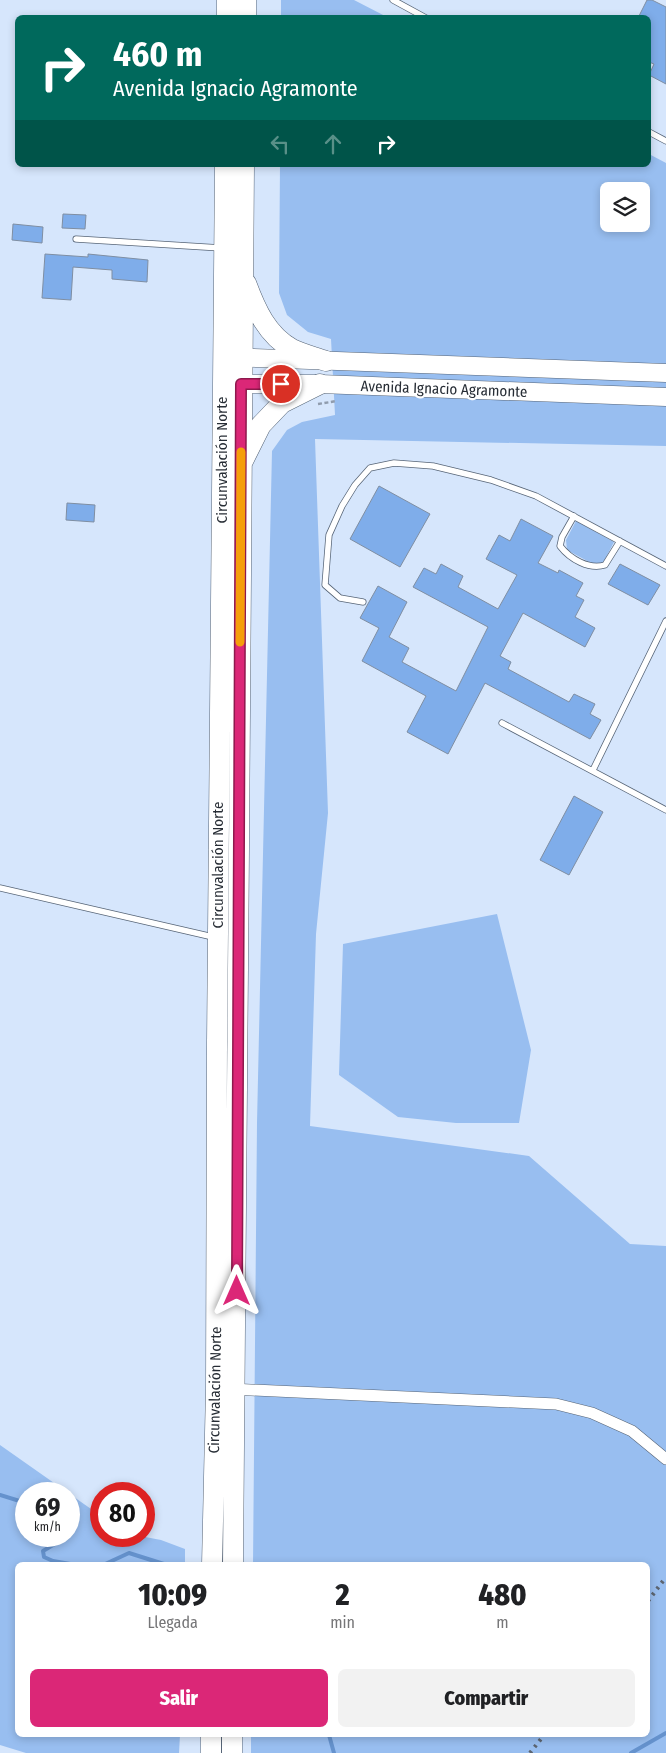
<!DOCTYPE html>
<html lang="es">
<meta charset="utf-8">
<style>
body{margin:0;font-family:"Fira Sans Condensed",sans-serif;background:#f2f2f2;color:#202124;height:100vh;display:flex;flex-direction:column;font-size:19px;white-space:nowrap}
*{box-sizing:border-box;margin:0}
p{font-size:16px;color:#757577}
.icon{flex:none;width:28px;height:28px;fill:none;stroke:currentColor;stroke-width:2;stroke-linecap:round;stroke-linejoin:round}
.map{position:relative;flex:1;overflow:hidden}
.drawer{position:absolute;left:15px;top:1562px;width:635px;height:175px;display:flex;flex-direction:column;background:#fff;border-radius:8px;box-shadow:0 2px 8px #0003}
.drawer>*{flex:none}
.hud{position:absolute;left:15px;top:15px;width:636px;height:152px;border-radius:8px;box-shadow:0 2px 8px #0003;background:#00695c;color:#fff;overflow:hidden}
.tools{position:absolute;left:600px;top:182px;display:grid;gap:10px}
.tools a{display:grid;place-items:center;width:50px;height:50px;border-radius:8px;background:#fff;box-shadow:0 2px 8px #0003;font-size:25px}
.speed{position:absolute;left:15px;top:1482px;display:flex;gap:10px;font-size:25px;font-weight:700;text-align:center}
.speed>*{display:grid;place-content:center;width:65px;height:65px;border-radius:50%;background:#fff;box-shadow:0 2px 8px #0003;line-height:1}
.speed small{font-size:12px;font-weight:400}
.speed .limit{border:8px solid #d22;background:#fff;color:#111}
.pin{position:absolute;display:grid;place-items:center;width:42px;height:42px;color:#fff;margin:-21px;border:2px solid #fff;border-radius:50%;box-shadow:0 1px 5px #0007}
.me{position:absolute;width:55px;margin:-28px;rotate:0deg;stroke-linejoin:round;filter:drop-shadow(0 0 4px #0008)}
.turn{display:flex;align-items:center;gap:18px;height:105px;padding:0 15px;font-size:22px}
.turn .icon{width:65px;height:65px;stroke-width:2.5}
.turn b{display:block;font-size:35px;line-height:42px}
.lanes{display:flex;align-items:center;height:48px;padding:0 15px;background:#0003;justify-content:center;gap:25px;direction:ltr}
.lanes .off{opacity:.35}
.eta{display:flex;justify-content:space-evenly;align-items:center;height:85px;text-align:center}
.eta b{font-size:30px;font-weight:800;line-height:35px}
.action{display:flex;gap:10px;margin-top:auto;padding:10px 15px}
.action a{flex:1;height:58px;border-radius:8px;background:#db2777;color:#fff;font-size:20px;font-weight:800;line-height:58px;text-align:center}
.action a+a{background:#f2f2f2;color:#202124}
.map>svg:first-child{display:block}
</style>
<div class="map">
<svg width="666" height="1753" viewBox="0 0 666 1753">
<rect width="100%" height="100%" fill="#d6e6fc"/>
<path fill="#98bef0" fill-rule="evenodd" d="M281,0H354L387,17H281Z
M649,154L666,163V446L315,439L328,813L316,934L310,1126L529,1156L630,1244L666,1246V1753H251V1735H648V1565H253L257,1123L272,451L287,430L302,422L335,415L331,339L308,332L287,315L279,293L280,165H649ZM609,191H641V224H609Z
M576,521L614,542L603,563H591L567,550L566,540Z
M497,914L531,1050L519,1123H456L398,1117L339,1075L343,944Z
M0,1445L101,1516V1536H140L161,1540L185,1549V1565H18V1735H180L179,1753H26L0,1745ZM26,1494H69V1536H26Z"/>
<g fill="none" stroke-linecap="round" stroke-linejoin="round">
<path stroke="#6592cd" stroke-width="4" d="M0,1495L26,1503
M61,1536L58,1542L43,1551L44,1557L53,1561L76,1565
M103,1565L129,1553L167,1565
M329,1735L334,1753
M631,1753L666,1733"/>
</g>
<path fill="#7fadea" stroke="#7f8ea2" d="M647,0H652L666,7V84L649,75L654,64L649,62V18H638Z
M63,214L86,215L85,229L62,228Z
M13,224L43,227L42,243L12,240Z
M45,254L88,257V254L148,260L147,282L112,279V270L73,267L71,300L42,298Z
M379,486L430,514L400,567L350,539Z
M67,503L95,505L94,522L66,520Z
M521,519L553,536L538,563L558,573L559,570L583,583L576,596L584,600L575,617L595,628L585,647L523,613L500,656L511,662L508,669L569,702L574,694L595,704L590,714L601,720L590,739L485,683L448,754L407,732L426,696L362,661L379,628L360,618L378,586L407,602L389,637L409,648L402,662L456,691L488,627L413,587L424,568L436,574L441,564L463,576L458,587L498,609L517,575L486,559L499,535L510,541Z
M620,564L660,585L648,605L608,584Z
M574,796L603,812L569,875L540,860Z"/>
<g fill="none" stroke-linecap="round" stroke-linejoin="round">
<defs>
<path id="lane" d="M393,0L426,18
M649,132L666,141
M76,239L221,248
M574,516L562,537L560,546C570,559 589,570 605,565L620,541
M363,602L340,598L325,585L329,535L342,506L355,485L370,468L394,463L433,466L491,480L536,496L666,566
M502,723L666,810
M593,770L666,621
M0,888L213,937"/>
<path id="street" d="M231,1389L556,1404L592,1413L632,1431L666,1459"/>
<path id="primary" d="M229,357L666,373
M228,384H320L666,397"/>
<path id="highway" d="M227,18V0
M246,18V0
M246,283C256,310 267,335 292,349C302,354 315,357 326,361
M243,461L261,425L282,403L320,384
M212,1565L216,1389L217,1043L225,165
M233,1565C240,1098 238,632 244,165
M211,1753V1735
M232,1753V1735"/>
</defs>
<use href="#lane" stroke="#576577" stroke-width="7"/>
<use href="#street" stroke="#576577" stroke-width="12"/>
<use href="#primary" stroke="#576577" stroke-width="19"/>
<use href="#highway" stroke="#576577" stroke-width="21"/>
<path stroke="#909cad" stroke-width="2.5" stroke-dasharray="4 2.5" stroke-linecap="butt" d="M318,404L337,401"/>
<use href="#lane" stroke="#fff" stroke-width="5.5"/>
<use href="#street" stroke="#fff" stroke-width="11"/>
<use href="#primary" stroke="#fff" stroke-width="18"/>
<use href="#highway" stroke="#fff" stroke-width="20"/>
<path stroke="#5c6571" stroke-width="4" stroke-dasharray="2.5 5" stroke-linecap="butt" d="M648,1601L666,1577
M530,1753L544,1735"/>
</g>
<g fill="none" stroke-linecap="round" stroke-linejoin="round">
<defs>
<path id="route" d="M237,1291L241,384H281"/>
</defs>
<use href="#route" stroke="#8e194d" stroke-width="12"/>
<use href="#route" stroke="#db2777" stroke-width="9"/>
<path stroke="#f59e0b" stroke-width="9" d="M240,642L241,452"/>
</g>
<g text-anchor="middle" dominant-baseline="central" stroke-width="4.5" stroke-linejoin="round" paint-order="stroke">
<g font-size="15" fill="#272d35" stroke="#fff">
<text transform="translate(444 389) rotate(2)">Avenida Ignacio Agramonte</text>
<text transform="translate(222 460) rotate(-90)">Circunvalación Norte</text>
<text transform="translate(218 865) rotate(-90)">Circunvalación Norte</text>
<text transform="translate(215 1390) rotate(-89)">Circunvalación Norte</text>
</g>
</g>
</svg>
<div class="tools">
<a><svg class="icon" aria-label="layers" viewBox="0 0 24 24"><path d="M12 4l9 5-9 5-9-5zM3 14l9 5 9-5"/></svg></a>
</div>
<div class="speed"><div>69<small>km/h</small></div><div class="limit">80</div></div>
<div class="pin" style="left:281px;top:384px;background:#d93025"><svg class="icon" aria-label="arrive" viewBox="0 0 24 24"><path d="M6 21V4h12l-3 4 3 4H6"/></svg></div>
<svg class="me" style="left:237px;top:1291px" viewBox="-20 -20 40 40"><path d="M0-17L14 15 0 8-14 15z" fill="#db2777" stroke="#fff" stroke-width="4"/></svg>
<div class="hud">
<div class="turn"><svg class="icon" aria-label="right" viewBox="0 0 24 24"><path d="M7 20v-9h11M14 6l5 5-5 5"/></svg><div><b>460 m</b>Avenida Ignacio Agramonte</div></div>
<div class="lanes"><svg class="icon off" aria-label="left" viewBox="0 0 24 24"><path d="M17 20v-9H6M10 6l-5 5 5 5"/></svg><svg class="icon off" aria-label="ahead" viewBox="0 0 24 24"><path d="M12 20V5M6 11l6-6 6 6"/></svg><svg class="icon" aria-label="right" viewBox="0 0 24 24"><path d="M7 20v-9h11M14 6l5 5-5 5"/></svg></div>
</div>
<section class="drawer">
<div class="eta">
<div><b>10:09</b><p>Llegada</p></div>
<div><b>2</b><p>min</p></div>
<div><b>480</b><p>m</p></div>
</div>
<div class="action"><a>Salir</a><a>Compartir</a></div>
</section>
</div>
